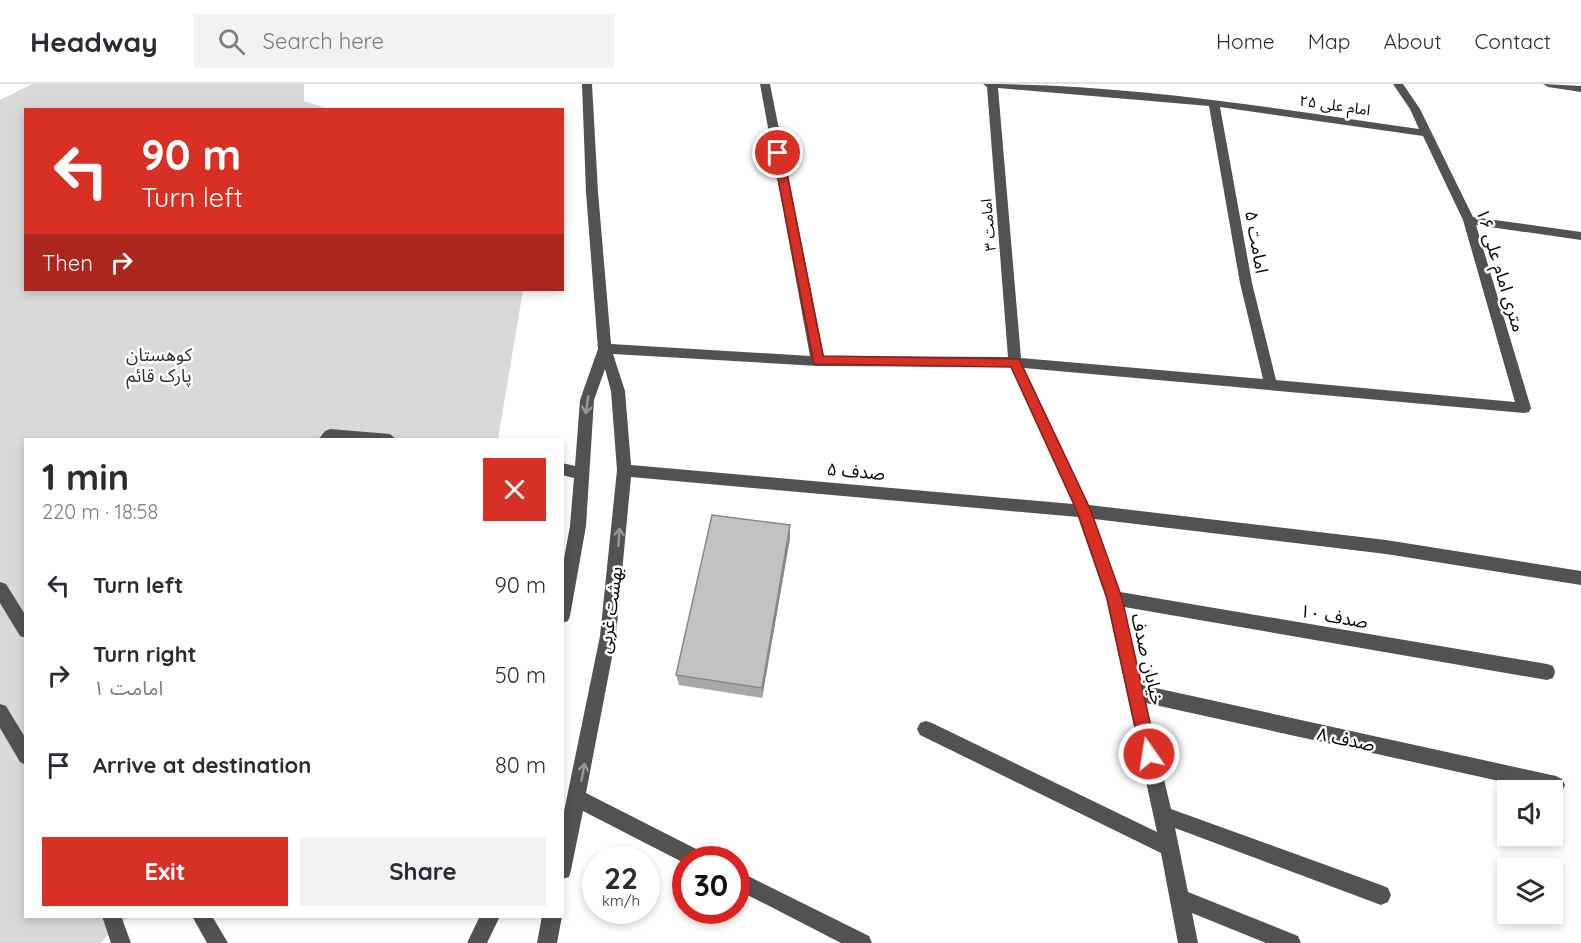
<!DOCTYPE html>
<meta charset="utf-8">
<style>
body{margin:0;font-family:Quicksand,"Noto Sans Arabic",sans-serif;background:#f2f2f3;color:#2b2b33;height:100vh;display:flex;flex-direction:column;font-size:22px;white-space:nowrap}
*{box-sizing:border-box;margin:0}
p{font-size:20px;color:#7c7c81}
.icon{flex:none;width:33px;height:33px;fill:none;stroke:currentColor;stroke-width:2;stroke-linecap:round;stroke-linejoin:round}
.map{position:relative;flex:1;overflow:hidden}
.details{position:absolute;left:24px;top:354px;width:540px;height:480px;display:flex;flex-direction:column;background:#fff;border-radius:0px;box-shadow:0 3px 9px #0003}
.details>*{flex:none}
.top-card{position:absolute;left:24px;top:24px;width:540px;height:183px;border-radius:0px;box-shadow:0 3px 9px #0003;background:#d93025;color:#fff;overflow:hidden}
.fabs{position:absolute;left:1497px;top:696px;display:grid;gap:12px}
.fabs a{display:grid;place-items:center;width:66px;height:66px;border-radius:0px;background:#fff;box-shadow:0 3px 9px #0003;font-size:30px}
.speed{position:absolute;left:582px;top:762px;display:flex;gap:12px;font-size:30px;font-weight:700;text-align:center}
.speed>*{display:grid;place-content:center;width:78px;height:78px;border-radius:50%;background:#fff;box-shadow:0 3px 9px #0003;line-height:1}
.speed small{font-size:15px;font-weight:400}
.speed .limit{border:9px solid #d22;background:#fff;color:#111}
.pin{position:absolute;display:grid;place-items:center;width:51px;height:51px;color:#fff;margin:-26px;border:3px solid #fff;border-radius:50%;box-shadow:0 2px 6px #0007}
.me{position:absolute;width:66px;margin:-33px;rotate:347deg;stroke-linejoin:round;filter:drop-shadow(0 0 4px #0008)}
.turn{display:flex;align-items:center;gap:21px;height:126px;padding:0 18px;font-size:27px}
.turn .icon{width:78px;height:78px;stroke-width:2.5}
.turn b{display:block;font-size:42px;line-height:51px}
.then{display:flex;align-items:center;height:57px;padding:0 18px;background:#0003;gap:12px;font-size:22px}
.round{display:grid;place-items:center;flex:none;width:63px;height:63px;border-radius:0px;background:#f2f2f3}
.head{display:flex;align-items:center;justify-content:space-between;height:102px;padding:0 18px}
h1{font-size:36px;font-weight:700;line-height:45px}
.primary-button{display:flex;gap:12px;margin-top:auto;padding:12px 18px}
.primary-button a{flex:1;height:69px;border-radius:0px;background:#d93025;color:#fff;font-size:24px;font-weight:700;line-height:69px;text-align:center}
.primary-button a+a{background:#f2f2f3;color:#2b2b33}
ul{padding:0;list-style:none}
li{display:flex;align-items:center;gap:18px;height:90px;padding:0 18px}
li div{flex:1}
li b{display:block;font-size:22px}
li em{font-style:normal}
header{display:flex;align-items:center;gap:36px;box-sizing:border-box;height:84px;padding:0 30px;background:#fff;border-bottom:2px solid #e1e1e2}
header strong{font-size:28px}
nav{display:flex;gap:33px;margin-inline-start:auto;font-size:21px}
.search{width:420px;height:54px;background:#f2f2f3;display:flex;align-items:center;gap:15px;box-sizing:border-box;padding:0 21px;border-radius:0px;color:#7c7c81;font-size:22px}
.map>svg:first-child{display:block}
</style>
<header>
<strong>Headway</strong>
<div class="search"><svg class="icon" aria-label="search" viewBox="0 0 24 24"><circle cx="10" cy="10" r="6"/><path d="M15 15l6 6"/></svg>Search here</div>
<nav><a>Home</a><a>Map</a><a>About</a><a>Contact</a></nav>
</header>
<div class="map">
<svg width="1581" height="859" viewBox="0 0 1581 859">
<rect width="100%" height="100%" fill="#fff"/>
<path fill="#d9d9d9" d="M32,0H304V17L328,25L26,26V206H523L498,355L26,356V832L128,833L100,859H0V16Z"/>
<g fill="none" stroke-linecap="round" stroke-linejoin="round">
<path fill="#525252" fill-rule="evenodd" d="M582,0H592L598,108L611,260L810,272L760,0H770L824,272L1008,273L987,3L983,0C1129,0 1275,24 1419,45L1410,25L1393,0H1403L1420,25L1473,133L1581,148V156L1476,141L1531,324L1529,328L1524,329L1024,284L1089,421L1386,456L1581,487V501L1386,470L1094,435L1120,508L1547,580L1553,582L1555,588L1553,594L1547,596L1124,523L1142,601L1556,692L1562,695L1565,701L1562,707L1552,709V706H1540L1146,619L1171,725L1381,801L1388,804L1391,811L1388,818L1381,821L1175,744L1188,808L1298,852L1301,859H1266L1192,829L1198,859H1178L1161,769L920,651L917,645L920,639L926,637L932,639L1157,748L1106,514L1078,433L631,393L616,552L586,709L704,769L706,776H686V780L583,727L571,786L569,793L562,795V737L600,552L617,386L611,307L605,285L594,316L586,442L570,532L568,537L562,539V485L570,442L574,394L562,391V379L575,382L580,316L598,265L586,108ZM998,4L1209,22L1240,199L1263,295L1021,274ZM1220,23L1423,52L1463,136L1515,318L1276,296L1252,199ZM613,270L818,282L1011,283L1073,420L631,381L625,307Z
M1543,0L1581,2V8L1548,3Z
M330,345L390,350L397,356H318L325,347Z
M0,498L6,500L26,532V554L20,552L0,519Z
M0,620L6,622L26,655V681L20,678L0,644Z
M736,786L869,852L872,859H841L736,805Z
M102,832H121L131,859H111Z
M192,832H212L228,859H207Z
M480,832H500L487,859H467Z
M542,832H562L557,859H537Z"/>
</g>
<path fill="#a7a7a7" d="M790,454L762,614L679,601L676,591Z"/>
<path fill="#888" d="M790,441V454L762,614V604Z"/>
<path fill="#c2c2c2" stroke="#888" stroke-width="1.5" d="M712,431L790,441L762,604L676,591Z"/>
<defs><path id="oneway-shaft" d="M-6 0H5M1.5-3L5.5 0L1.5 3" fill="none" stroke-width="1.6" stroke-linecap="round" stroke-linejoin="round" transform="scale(1.5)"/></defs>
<g stroke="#979797">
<use href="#oneway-shaft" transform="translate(587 321) rotate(98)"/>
<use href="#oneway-shaft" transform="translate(619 453) rotate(-86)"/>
<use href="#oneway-shaft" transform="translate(583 688) rotate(-80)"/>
</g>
<path fill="#d93025" stroke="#8d1f18" stroke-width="1.5" d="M778,66L783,69L823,272L1019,275L1091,427L1122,514L1157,670L1155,675L1149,678L1143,675L1141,670L1107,514L1077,427L1011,283L814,280L773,69Z"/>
<g text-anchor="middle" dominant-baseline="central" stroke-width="5" stroke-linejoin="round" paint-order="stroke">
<g font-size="15" fill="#000" stroke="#fff">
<text transform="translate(1335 21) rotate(8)">امام علی ۲۵</text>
<text transform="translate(988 141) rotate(-95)">امامت ۳</text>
</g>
<g font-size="18" fill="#000" stroke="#fff">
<text transform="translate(1257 158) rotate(80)">امامت ۵</text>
<text transform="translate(1501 186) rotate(73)">۱۶ متری امام علی</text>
<text transform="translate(856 387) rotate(5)">صدف ۵</text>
<text transform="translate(610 526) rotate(-82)">بهشت غربی</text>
<text transform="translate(1334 532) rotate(10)">صدف ۱۰</text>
<text transform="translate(1148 575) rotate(77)">خیابان صدف</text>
<text transform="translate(1346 655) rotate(12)">صدف ۸</text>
</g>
<g font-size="18" fill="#303030" stroke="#fff">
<text x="159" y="270">کوهستان<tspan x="159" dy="21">پارک قائم</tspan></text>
</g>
</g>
</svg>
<div class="fabs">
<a><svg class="icon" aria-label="sound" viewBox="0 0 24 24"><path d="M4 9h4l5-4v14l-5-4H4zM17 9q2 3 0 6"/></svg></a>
<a><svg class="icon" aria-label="layers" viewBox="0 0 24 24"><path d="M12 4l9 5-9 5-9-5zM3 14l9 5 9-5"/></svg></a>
</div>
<div class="speed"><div>22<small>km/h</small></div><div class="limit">30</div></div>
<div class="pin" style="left:778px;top:69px;background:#d93025"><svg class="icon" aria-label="arrive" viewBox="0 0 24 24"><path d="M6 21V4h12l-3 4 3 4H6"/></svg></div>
<svg class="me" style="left:1149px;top:670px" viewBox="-20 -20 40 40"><circle r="17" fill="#d93025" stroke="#fff" stroke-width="3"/><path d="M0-11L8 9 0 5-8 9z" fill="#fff"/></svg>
<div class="top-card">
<div class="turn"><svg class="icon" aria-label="left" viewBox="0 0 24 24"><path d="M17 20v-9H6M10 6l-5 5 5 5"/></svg><div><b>90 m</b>Turn left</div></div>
<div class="then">Then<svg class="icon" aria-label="right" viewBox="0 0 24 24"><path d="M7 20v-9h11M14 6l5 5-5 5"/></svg></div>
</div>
<section class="details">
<div class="head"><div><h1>1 min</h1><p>220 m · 18:58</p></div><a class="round" style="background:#d93025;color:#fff"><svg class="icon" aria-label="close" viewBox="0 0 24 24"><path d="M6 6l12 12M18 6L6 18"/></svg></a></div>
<ul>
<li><svg class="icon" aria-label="left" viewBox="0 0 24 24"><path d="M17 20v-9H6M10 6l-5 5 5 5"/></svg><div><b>Turn left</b></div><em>90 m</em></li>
<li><svg class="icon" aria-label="right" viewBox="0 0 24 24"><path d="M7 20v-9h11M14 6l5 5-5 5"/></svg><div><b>Turn right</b><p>امامت ۱</p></div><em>50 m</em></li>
<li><svg class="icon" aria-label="arrive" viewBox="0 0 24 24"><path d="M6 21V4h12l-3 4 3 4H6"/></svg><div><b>Arrive at destination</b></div><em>80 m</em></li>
</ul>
<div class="primary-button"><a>Exit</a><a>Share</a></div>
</section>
</div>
